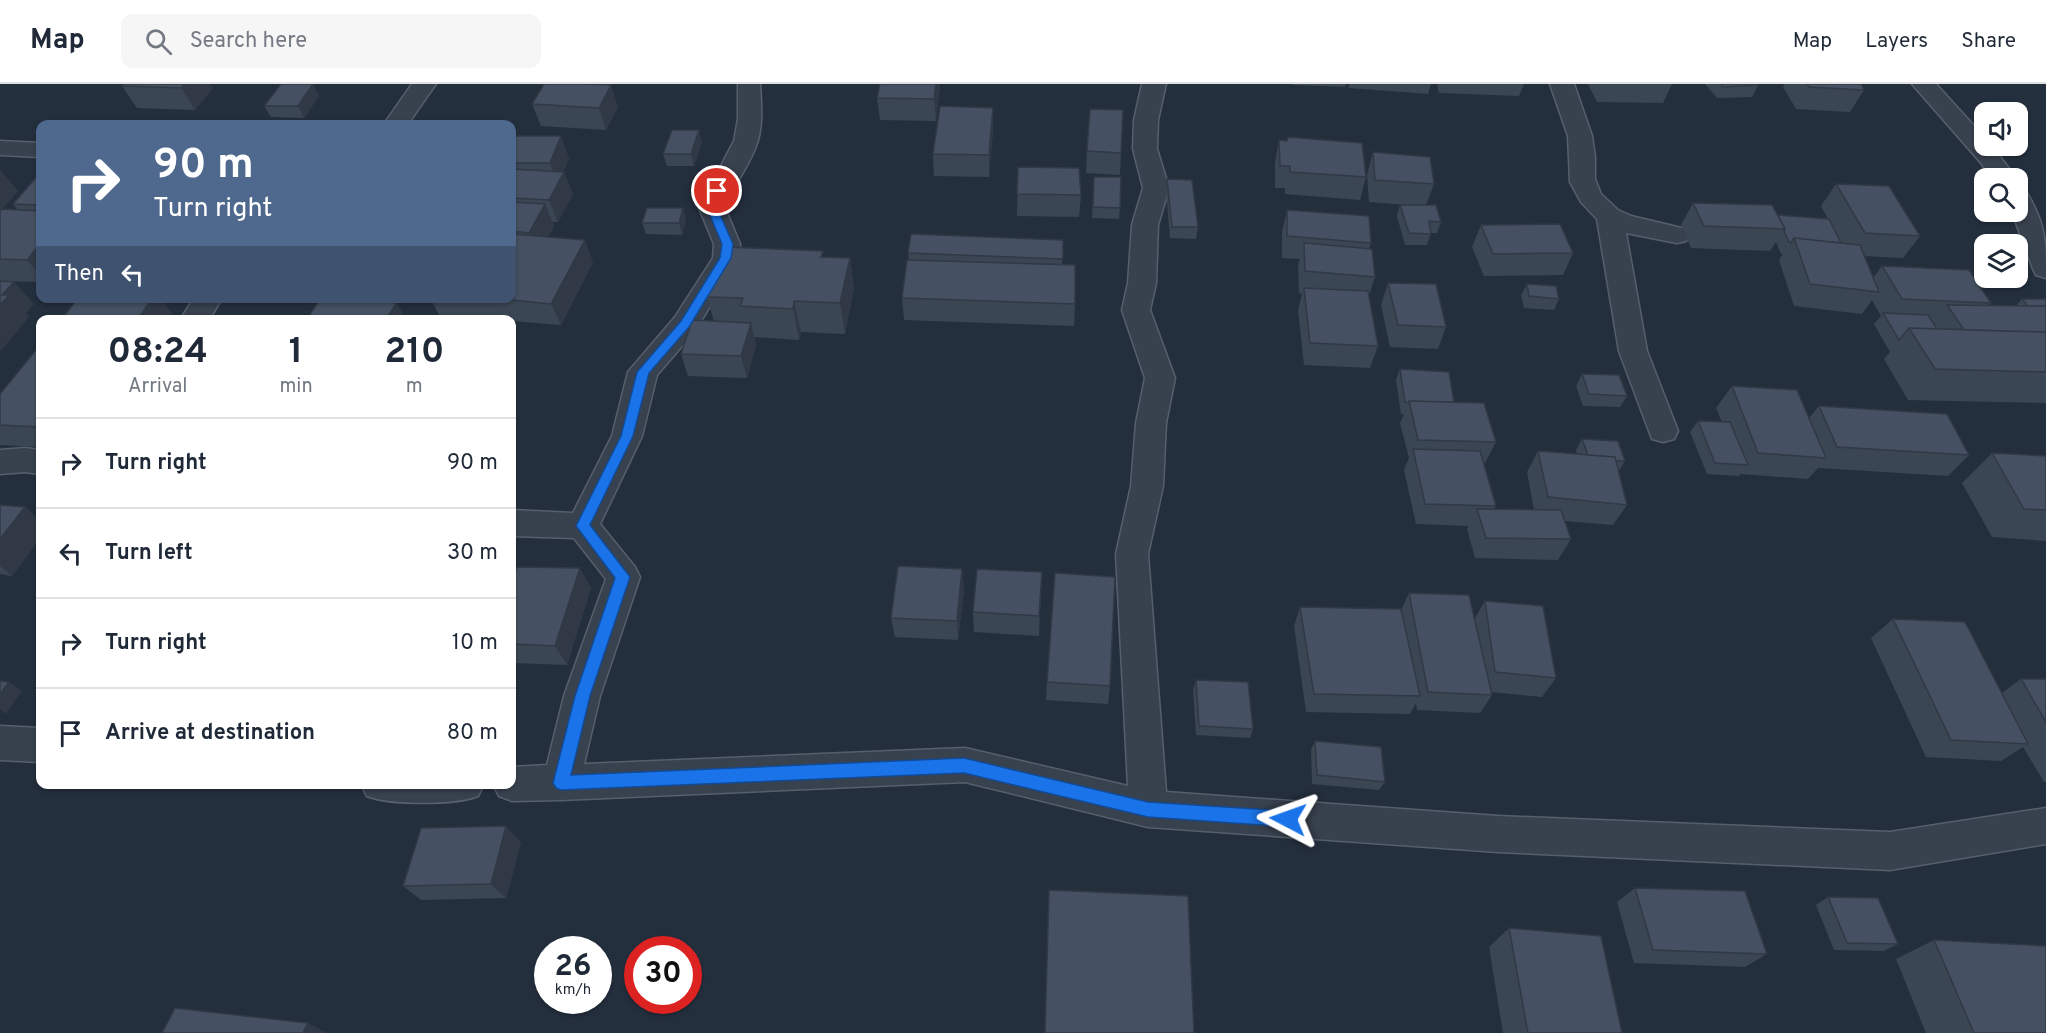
<!DOCTYPE html>
<style>
body{margin:0;font-family:Overpass,sans-serif;background:#f6f6f7;color:#1f2937;height:100vh;display:flex;flex-direction:column;font-size:22px;white-space:nowrap}
*{box-sizing:border-box;margin:0}
p{font-size:20px;color:#747a83}
.icon{flex:none;width:33px;height:33px;fill:none;stroke:currentColor;stroke-width:2;stroke-linecap:round;stroke-linejoin:round}
.map{position:relative;flex:1;overflow:hidden}
.details{position:absolute;left:36px;top:231px;width:480px;height:474px;display:flex;flex-direction:column;background:#fff;border-radius:12px;box-shadow:0 2px 4px #0004}
.details>*{flex:none}
.banner{position:absolute;left:36px;top:36px;width:480px;height:183px;border-radius:12px;box-shadow:0 2px 4px #0004;background:#4f688e;color:#fff;overflow:hidden}
.tools{position:absolute;left:1974px;top:18px;display:grid;gap:12px}
.tools a{display:grid;place-items:center;width:54px;height:54px;border-radius:12px;background:#fff;box-shadow:0 2px 4px #0004;font-size:30px}
.speed{position:absolute;left:534px;top:852px;display:flex;gap:12px;font-size:30px;font-weight:700;text-align:center}
.speed>*{display:grid;place-content:center;width:78px;height:78px;border-radius:50%;background:#fff;box-shadow:0 2px 4px #0004;line-height:1}
.speed small{font-size:15px;font-weight:400}
.speed .limit{border:9px solid #d22;background:#fff;color:#111}
.pin{position:absolute;display:grid;place-items:center;width:51px;height:51px;color:#fff;margin:-26px;border:3px solid #fff;border-radius:50%;box-shadow:0 2px 6px #0007}
.me{position:absolute;width:66px;margin:-33px;rotate:274deg;stroke-linejoin:round;filter:drop-shadow(0 0 4px #0008)}
.turn{display:flex;align-items:center;gap:21px;height:126px;padding:0 18px;font-size:27px}
.turn .icon{width:78px;height:78px;stroke-width:2.5}
.turn b{display:block;font-size:42px;line-height:51px}
.then{display:flex;align-items:center;height:57px;padding:0 18px;background:#0003;gap:12px;font-size:22px}
.eta{display:flex;justify-content:space-evenly;align-items:center;height:102px;text-align:center}
.eta b{font-size:36px;font-weight:700;line-height:42px}
ul{padding:0;list-style:none}
li{display:flex;align-items:center;gap:18px;height:90px;padding:0 18px;border-top:2px solid #e0e1e3}
li div{flex:1}
li b{display:block;font-size:22px}
li em{font-style:normal}
header{display:flex;align-items:center;gap:36px;box-sizing:border-box;height:84px;padding:0 30px;background:#fff;border-bottom:2px solid #e0e1e3}
header strong{font-size:28px}
nav{display:flex;gap:33px;margin-inline-start:auto;font-size:21px}
.search{width:420px;height:54px;background:#f6f6f7;display:flex;align-items:center;gap:15px;box-sizing:border-box;padding:0 21px;border-radius:12px;color:#747a83;font-size:22px}
.map>svg:first-child{display:block}
</style>
<header>
<strong>Map</strong>
<div class="search"><svg class="icon" aria-label="search" viewBox="0 0 24 24"><circle cx="10" cy="10" r="6"/><path d="M15 15l6 6"/></svg>Search here</div>
<nav><a>Map</a><a>Layers</a><a>Share</a></nav>
</header>
<div class="map">
<svg width="2046" height="949" viewBox="0 0 2046 949">
<rect width="100%" height="100%" fill="#242f3e"/>
<g fill="none" stroke-linecap="round" stroke-linejoin="round">
<defs>
<path id="minor" d="M412,0H436L408,40H384Z
M738,0H760C761,19 763,38 758,56C751,81 733,100 725,124L740,160L739,174L695,247L657,291L642,352L600,440L635,483L640,493L600,612L584,680L965,664L1128,702L1116,470L1131,402L1136,339L1145,294L1122,226L1128,199L1132,141L1143,104L1133,65L1134,36L1142,0H1166L1158,36L1157,65L1169,104L1158,141L1156,199L1150,226L1175,294L1166,339L1163,402L1148,470L1166,708L1498,732L1890,748L2046,724V760L1890,786L1498,768L1148,743L965,698L561,716L512,717L499,712L493,700H512V683L547,681L564,612L606,495L574,454L512,452V426L573,429L612,352L628,288L675,233L713,174L714,160L699,124L734,57L738,35Z
M1550,0H1574L1592,52L1595,73V95L1601,110L1618,126L1631,132L1686,145L1690,151L1686,157L1677,159L1626,149L1647,267L1678,347L1674,355L1663,358L1652,355L1619,267L1597,135L1581,118L1570,98L1568,52Z
M1912,0H1936L1984,53V62H1992L2016,94H1992L1981,79Z
M0,57L40,59V73L0,71Z
M2018,107L2027,109C2046,141 2046,158 2046,194L2036,191L2033,185L2012,128H2018Z
M194,214H222L209,236H180Z
M25,364L40,366V390L25,388L0,390V366Z
M0,642L40,644V678L0,676Z
M361,700H484L478,712C456,721 389,721 367,712Z"/>
</defs>
<use href="#minor" stroke="#565f6c" stroke-width="3"/>
<use href="#minor" fill="#38414e" fill-rule="evenodd"/>
</g>
<path fill="#3b4654" d="M124,0H210L213,4L195,26L137,24L122,2Z
M313,0L319,12L304,34L271,33L264,22Z
M940,0L936,37L880,36L877,14Z
M1293,0H1346L1345,3L1293,1Z
M1349,0H1431L1428,10L1349,4Z
M1437,0H1524L1519,12L1439,9Z
M1588,0H1672L1663,19L1597,18Z
M1705,0H1757L1758,1L1752,13L1717,14Z
M1785,0H1861L1864,6L1850,28L1796,25L1783,3Z
M532,20L618,23L606,46L541,42Z
M993,24V46L989,93L934,92L933,70Z
M512,52L569,74L563,88H564L573,110L558,138H552L554,142L548,153L593,178L561,241L512,237V236H491L439,231L430,214H512Z
M1288,53L1366,93L1360,116L1285,110V104H1275V78L1279,56L1287,57Z
M702,58L694,82H667L663,70Z
M1087,67L1121,69L1120,91L1086,89Z
M1373,68L1434,100L1426,121L1441,138L1437,149H1431L1427,161H1405L1397,132L1400,121H1407L1369,118L1367,91Z
M1018,83L1081,111L1079,133L1017,132Z
M0,86L18,107L2,125L18,126L13,120L40,89V198L0,197Z
M1094,93L1120,124L1119,135L1092,134Z
M1167,95L1198,143L1196,155L1170,154L1166,107Z
M1836,100L1920,152L1903,174L1864,172L1873,194L1882,182L1991,219L1988,222H2016L2022,215H2046V319L1908,316L1884,275L1890,268L1874,240L1881,232L1872,216L1862,230L1794,222L1779,176L1783,170H1781L1776,158L1770,167L1691,164L1681,141L1693,119L1778,131L1828,135L1821,122Z
M1287,126L1371,159L1369,165L1375,193L1369,211L1378,262L1370,284L1304,281L1298,226L1302,210L1299,209L1298,181L1300,175L1282,174V148Z
M686,136L682,151L646,150L642,139Z
M1481,141L1573,169L1563,191L1484,192L1472,163Z
M1063,156L1062,181L1075,220L1074,242L904,236L902,214L909,176L908,169Z
M824,173L850,174L854,204L845,250L801,248L799,256L754,253L756,261L747,294L688,292L681,270L714,237L707,213Z
M1388,199L1446,243L1438,265L1390,263L1381,221Z
M1527,200L1559,215L1554,226L1524,224L1521,211Z
M40,261V363L0,361V310Z
M1400,285L1454,318L1496,358L1485,379H1484L1496,422L1494,425L1534,426L1527,388L1538,367L1577,370L1576,366L1582,355L1625,377L1618,388L1627,421L1613,441L1565,437L1571,455L1558,476L1475,474L1467,445L1468,442L1416,440L1404,386L1409,374L1400,339L1404,330H1401L1396,296Z
M1582,290L1627,312L1620,323L1583,322L1576,302Z
M1732,302L1809,334L1819,322L1969,371L1948,392L1819,384V383L1808,395L1741,390V389L1739,392L1707,390L1690,348L1698,337L1722,338L1716,324Z
M1992,369L2046,372V457L1992,453L1962,399Z
M0,421L25,423L40,437V454L12,492L0,490Z
M512,485L515,489L591,504L567,581L512,579Z
M964,505L958,556L895,553L891,534Z
M1041,508L1039,552L974,548L973,528Z
M1409,509L1475,534L1485,517L1556,594L1542,613L1491,608L1492,611L1480,629L1417,626L1416,619L1410,630L1306,628L1294,542L1300,523L1401,526Z
M1893,535L2002,609L2021,595H2046V698H2044L2023,663L2001,677L1926,673L1871,554Z
M1196,596L1253,645L1250,654L1196,651L1193,606Z
M1047,598L1110,602L1108,620L1046,616Z
M1315,657L1385,698L1379,706L1312,700L1311,666Z
M521,758L506,814L421,816L403,802Z
M1635,804L1767,870L1745,883L1634,879L1617,818Z
M1828,813L1898,860L1884,867L1834,866L1816,821Z
M1509,844L1622,949H1503L1489,863Z
M1934,856L2046,949H1926L1896,875Z"/>
<path fill="#303945" d="M184,0H210L213,4L195,26L181,4Z
M313,0L319,12L304,34L298,22Z
M936,0H940L936,37L934,15Z
M611,1L618,23L606,46L599,24Z
M993,24V46L989,93V71Z
M699,46L702,58L694,82L691,70Z
M561,52L569,74L561,94L564,88L573,110L558,138L549,116L558,100L550,79Z
M0,86L18,107L0,128Z
M545,120L554,142L539,171L529,149Z
M683,124L686,136L682,151L679,139Z
M585,156L593,178L561,241L551,220Z
M40,160V191L27,176Z
M850,174L854,204L845,250L840,219Z
M14,198L34,220L26,229L29,233L0,268V221L2,211Z
M153,214H161L174,232L171,236H137Z
M794,217L801,248L799,256L793,225Z
M397,219L406,236H385Z
M751,239L756,261L747,294L741,272Z
M25,423L40,437V454L12,492L0,482V455Z
M580,484L591,504L567,581L555,562Z
M962,485L964,505L958,556L957,537Z
M512,486L519,496L512,510Z
M1042,488L1041,508L1039,552V532Z
M9,598L22,607L6,630L0,626V610Z
M512,632L514,635L512,643Z
M506,742L521,758L506,814L491,800Z
M308,939L327,949H303Z"/>
<path fill="#455162" stroke="#303945" stroke-width="1.5" d="M124,0H184L181,4L122,2Z
M281,0H313L298,22H264Z
M544,0H586L611,1L599,24L532,20Z
M880,0H936L934,15L877,14Z
M1721,0H1757L1758,1L1723,3Z
M1807,0H1861L1864,6L1809,3Z
M940,22L993,24L989,71L933,70Z
M1090,25L1123,26L1121,69L1087,67Z
M672,46H699L691,70H663Z
M512,52H561L550,79H512Z
M1288,53L1362,59L1366,93L1290,88V82H1280L1279,56L1287,57Z
M1373,68L1430,73L1434,100L1375,96Z
M1018,83L1079,84L1081,111L1017,110Z
M512,85L564,88L549,116L512,114Z
M40,89V121L13,120Z
M1094,93H1121L1120,124L1093,123Z
M1167,95L1192,96L1198,143H1172Z
M1836,100L1889,102L1920,152L1865,149Z
M512,118L545,120L529,149L512,147Z
M1693,119L1772,121L1785,145L1704,142Z
M1400,121H1436L1441,138L1429,137L1431,150L1409,149Z
M647,124H683L679,139H642Z
M1,125L40,127V160L27,176L0,175V127Z
M1287,126L1369,132L1371,159L1287,152Z
M1778,131L1829,135L1841,159L1794,154L1791,159L1789,158L1784,147L1785,145Z
M1560,140L1573,169L1493,170L1481,141Z
M512,150L585,156L551,220L492,214H512Z
M911,150L1063,156V175L908,169Z
M1794,154L1860,161L1879,208L1810,200Z
M1304,159L1372,165L1375,193L1305,187Z
M724,163L823,167L821,173L850,174L840,219L794,217L793,225L740,222L743,214L707,213Z
M907,176L1075,181V220L902,214Z
M1882,182L1969,186L1991,219L1902,215Z
M0,197L14,198L2,211H9L0,221Z
M1388,199L1436,200L1446,243L1398,241Z
M1527,200L1556,202L1559,215L1529,212Z
M1304,204L1368,207L1378,262L1310,259Z
M78,214H153L137,236H61Z
M321,214H355L397,219L385,236H306Z
M2022,215H2046V222H2028Z
M1947,221L2046,222V248L1964,246Z
M1883,229L1928,231L1937,245L1909,244L1899,256Z
M692,236L751,239L741,272L681,270Z
M1909,244L2046,248V288L1935,285Z
M40,261V343L0,341V310Z
M1400,285L1449,288L1454,318L1409,317V319L1405,318Z
M1582,290L1619,291L1627,312L1589,310Z
M1732,302L1797,306L1826,374L1758,369Z
M1409,317L1484,319L1496,358L1418,356Z
M1819,322L1947,330L1969,371L1837,363Z
M1698,337L1730,338L1748,381L1715,379Z
M1582,355L1618,357L1625,377H1616L1615,373L1588,371Z
M1413,365L1480,367L1496,422L1425,420Z
M1538,367L1615,373L1627,421L1548,413Z
M1992,369L2046,372V426L2024,425Z
M0,421L25,423L0,455Z
M1477,425L1561,426L1571,455L1486,454Z
M898,482L962,485L957,537L891,534Z
M517,483L580,484L555,562L512,560V498Z
M977,485L1042,488L1039,532L973,528Z
M1055,489L1115,493L1110,602L1047,598Z
M1409,509L1469,511L1492,611L1428,608Z
M1485,517L1543,522L1556,594L1495,588Z
M1300,523L1401,525L1420,612L1314,610Z
M1893,535L1965,538L2028,660L1951,656Z
M2021,595H2046V638Z
M1196,596L1248,598L1253,645L1199,642Z
M0,597L9,598L0,610Z
M1315,657L1381,663L1385,698L1317,691Z
M506,742L491,800L403,802L421,744Z
M1635,804L1745,807L1767,870L1653,866Z
M1049,806L1188,812L1194,949H1045Z
M1828,813L1878,814L1898,860L1847,859Z
M1509,844L1601,852L1622,949H1528Z
M1934,856L2046,862V949H1974Z
M175,924L308,939L303,949H162Z"/>
<path fill="#1a73e8" stroke="#114b97" stroke-width="1.5" d="M717,104L722,107L717,124L733,160L731,174L689,243L649,289L633,352L590,441L630,493L590,612L571,691L964,674L1148,718L1288,727L1293,730L1296,735L1293,740L1288,743L1148,733L964,689L561,706L556,704L553,699L575,612L615,494L576,442L621,352L637,288L681,237L720,174L722,160L707,124L712,107Z"/>
</svg>
<div class="tools">
<a><svg class="icon" aria-label="sound" viewBox="0 0 24 24"><path d="M4 9h4l5-4v14l-5-4H4zM17 9q2 3 0 6"/></svg></a>
<a><svg class="icon" aria-label="search" viewBox="0 0 24 24"><circle cx="10" cy="10" r="6"/><path d="M15 15l6 6"/></svg></a>
<a><svg class="icon" aria-label="layers" viewBox="0 0 24 24"><path d="M12 4l9 5-9 5-9-5zM3 14l9 5 9-5"/></svg></a>
</div>
<div class="speed"><div>26<small>km/h</small></div><div class="limit">30</div></div>
<div class="pin" style="left:717px;top:107px;background:#d93025"><svg class="icon" aria-label="arrive" viewBox="0 0 24 24"><path d="M6 21V4h12l-3 4 3 4H6"/></svg></div>
<svg class="me" style="left:1288px;top:735px" viewBox="-20 -20 40 40"><path d="M0-17L14 15 0 8-14 15z" fill="#1a73e8" stroke="#fff" stroke-width="4"/></svg>
<div class="banner">
<div class="turn"><svg class="icon" aria-label="right" viewBox="0 0 24 24"><path d="M7 20v-9h11M14 6l5 5-5 5"/></svg><div><b>90 m</b>Turn right</div></div>
<div class="then">Then<svg class="icon" aria-label="left" viewBox="0 0 24 24"><path d="M17 20v-9H6M10 6l-5 5 5 5"/></svg></div>
</div>
<section class="details">
<div class="eta">
<div><b>08:24</b><p>Arrival</p></div>
<div><b>1</b><p>min</p></div>
<div><b>210</b><p>m</p></div>
</div>
<ul>
<li><svg class="icon" aria-label="right" viewBox="0 0 24 24"><path d="M7 20v-9h11M14 6l5 5-5 5"/></svg><div><b>Turn right</b></div><em>90 m</em></li>
<li><svg class="icon" aria-label="left" viewBox="0 0 24 24"><path d="M17 20v-9H6M10 6l-5 5 5 5"/></svg><div><b>Turn left</b></div><em>30 m</em></li>
<li><svg class="icon" aria-label="right" viewBox="0 0 24 24"><path d="M7 20v-9h11M14 6l5 5-5 5"/></svg><div><b>Turn right</b></div><em>10 m</em></li>
<li><svg class="icon" aria-label="arrive" viewBox="0 0 24 24"><path d="M6 21V4h12l-3 4 3 4H6"/></svg><div><b>Arrive at destination</b></div><em>80 m</em></li>
</ul>
</section>
</div>
